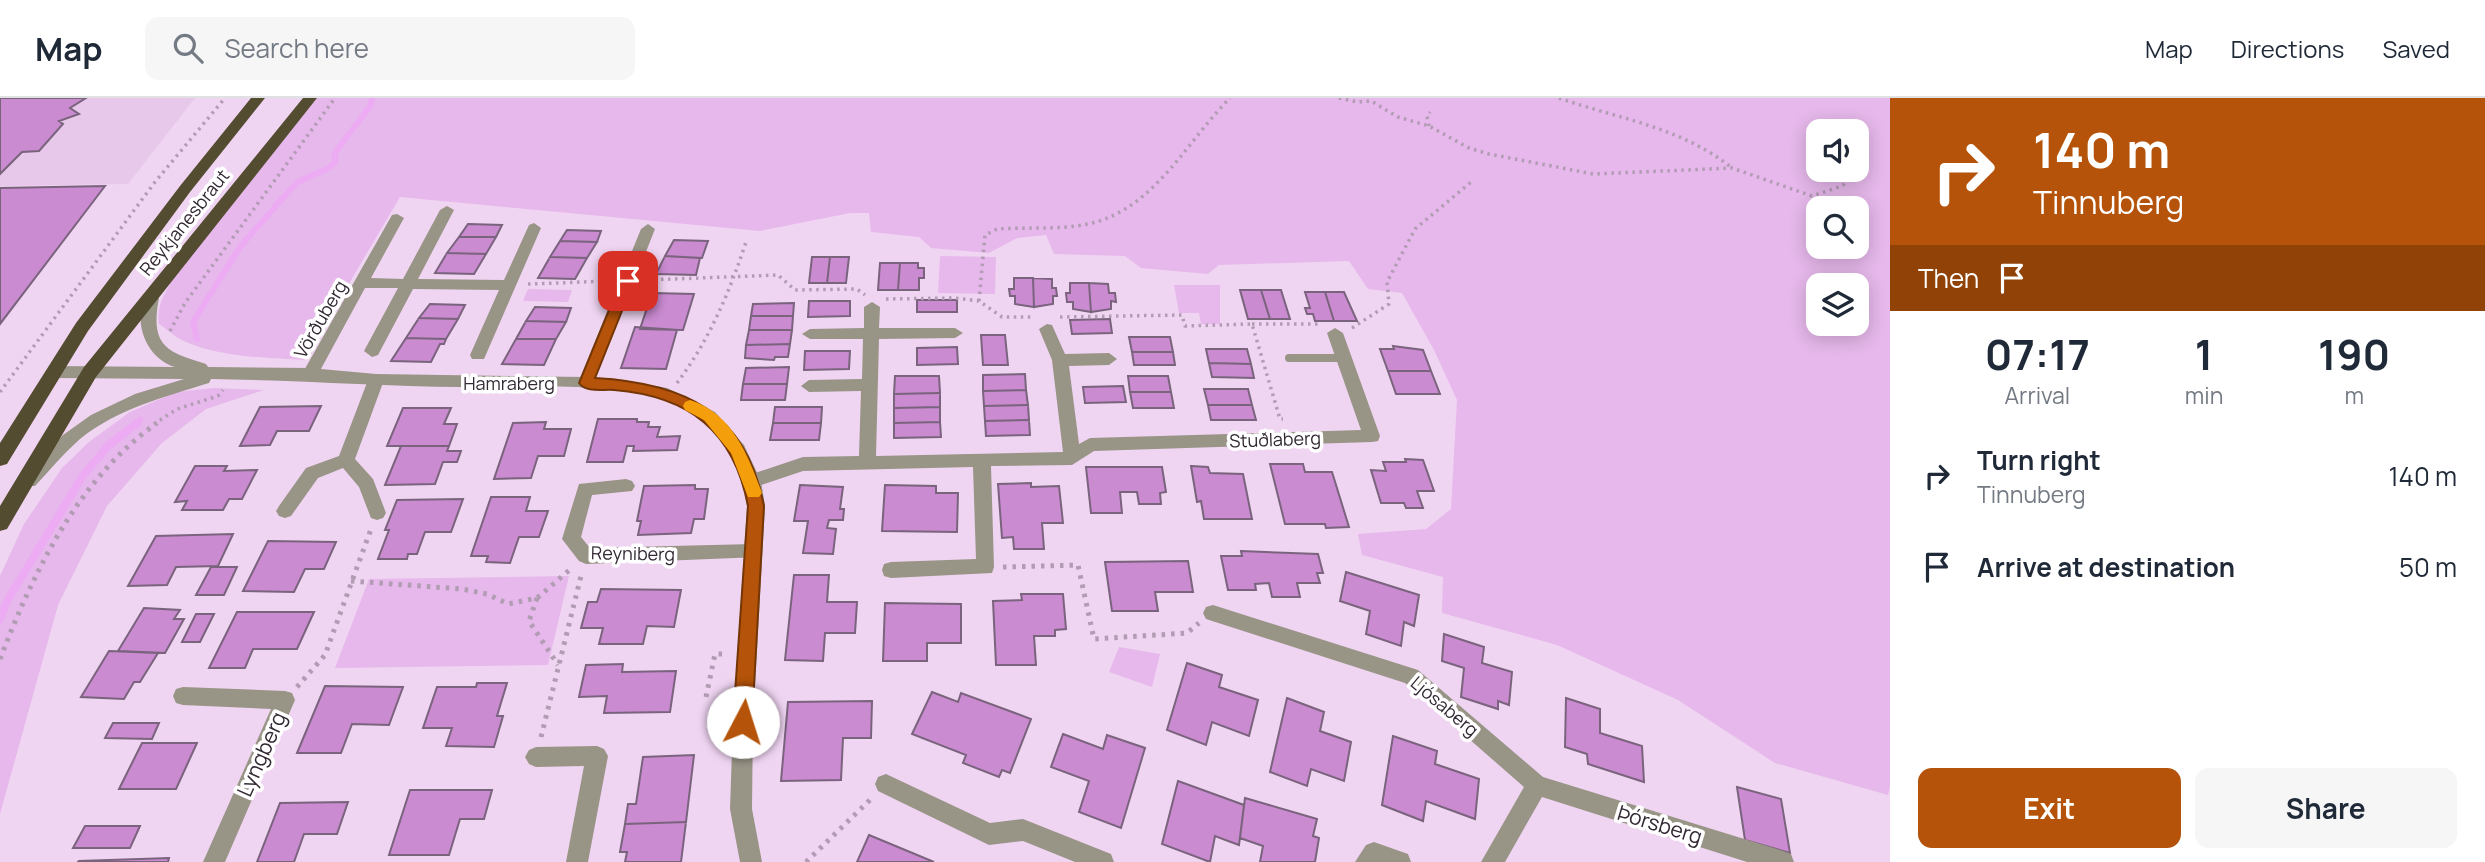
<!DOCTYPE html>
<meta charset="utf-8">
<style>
body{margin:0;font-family:Manrope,sans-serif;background:#f6f6f7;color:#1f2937;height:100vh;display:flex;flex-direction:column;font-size:26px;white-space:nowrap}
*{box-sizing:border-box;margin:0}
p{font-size:23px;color:#747a83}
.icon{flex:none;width:38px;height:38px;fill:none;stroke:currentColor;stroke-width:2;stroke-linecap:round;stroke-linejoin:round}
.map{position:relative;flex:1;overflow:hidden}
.details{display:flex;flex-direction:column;background:#fff;width:595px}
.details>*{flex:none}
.guide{background:#b45309;color:#fff;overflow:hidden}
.tools{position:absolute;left:1806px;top:21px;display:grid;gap:14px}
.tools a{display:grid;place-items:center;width:63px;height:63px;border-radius:14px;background:#fff;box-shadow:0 4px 18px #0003;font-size:35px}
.pin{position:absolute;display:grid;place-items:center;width:60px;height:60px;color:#fff;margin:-30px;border-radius:14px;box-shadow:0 4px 10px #0006}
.me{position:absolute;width:77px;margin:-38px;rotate:5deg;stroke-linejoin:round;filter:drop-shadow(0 0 5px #0008)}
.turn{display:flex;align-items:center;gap:24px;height:147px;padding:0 28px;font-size:32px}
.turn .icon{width:91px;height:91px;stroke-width:2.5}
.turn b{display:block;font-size:49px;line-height:60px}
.then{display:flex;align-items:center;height:66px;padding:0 28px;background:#0003;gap:14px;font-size:26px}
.eta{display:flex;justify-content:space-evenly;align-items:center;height:119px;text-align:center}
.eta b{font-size:42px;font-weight:700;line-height:49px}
.cta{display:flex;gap:14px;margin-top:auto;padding:14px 28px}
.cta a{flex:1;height:80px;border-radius:14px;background:#b45309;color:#fff;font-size:28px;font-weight:700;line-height:80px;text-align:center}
.cta a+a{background:#f6f6f7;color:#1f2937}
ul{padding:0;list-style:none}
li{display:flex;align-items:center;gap:21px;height:91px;padding:0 28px}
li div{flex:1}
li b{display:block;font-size:26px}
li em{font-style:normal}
header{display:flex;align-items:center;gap:42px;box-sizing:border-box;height:98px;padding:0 35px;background:#fff;border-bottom:2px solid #e0e1e3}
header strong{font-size:33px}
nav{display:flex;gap:38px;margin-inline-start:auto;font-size:24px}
.search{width:490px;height:63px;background:#f6f6f7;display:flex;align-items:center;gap:18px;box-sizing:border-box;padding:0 24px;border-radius:14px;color:#747a83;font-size:26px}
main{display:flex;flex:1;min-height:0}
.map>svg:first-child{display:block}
</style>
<header>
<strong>Map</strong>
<div class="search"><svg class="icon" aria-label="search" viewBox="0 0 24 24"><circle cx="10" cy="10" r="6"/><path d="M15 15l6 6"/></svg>Search here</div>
<nav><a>Map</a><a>Directions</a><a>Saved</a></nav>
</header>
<main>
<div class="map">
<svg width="1890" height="764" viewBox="0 0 1890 764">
<rect width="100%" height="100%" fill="#f0d5f2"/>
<path fill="#e7c8ea" d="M0,0H195L128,86L0,88Z"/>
<path fill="#e6b8eb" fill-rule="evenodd" d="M317,0H1890V689L1888,697L1775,665L1678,602L1557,547L1442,515L1443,479L1362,457L1358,436L1426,431L1451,411L1457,302L1434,252L1402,195L1368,191L1349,163L1219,167L1208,176L1141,170L1125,158L1054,156L1046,137L1017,140L989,155L931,150L919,139L871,134L869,115H850L760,133L400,99L304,262C269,260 219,259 186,244C176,240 168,232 159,226C156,209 165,194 174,179ZM1818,33H1857V72H1818ZM1818,110H1857V149H1818ZM1818,187H1857V226H1818Z
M940,158L996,159L995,196L938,195Z
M1174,187H1220V226H1201L1199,215H1179Z
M528,191L572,192L568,204L523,203Z
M214,290L264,292L206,311L162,345L107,408L58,507L0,716V478L24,426L62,370L89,344L130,314L176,294Z
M569,478L548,567L335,570L369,481Z
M1119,549L1160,556L1152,589L1109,574Z"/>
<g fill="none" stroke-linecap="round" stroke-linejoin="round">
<path stroke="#ecabf3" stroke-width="6" d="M197,241L193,224L240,149L281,102L298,84L329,70L336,63L334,56L371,7L372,0
M135,326L140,322"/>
<path stroke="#ecabf3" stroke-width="8" d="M0,521L7,503L82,379L108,348L137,325"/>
</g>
<path fill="#ca8bd1" stroke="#7a637d" stroke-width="2" d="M0,0H86L70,10L79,16L59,23L63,26L39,53L22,54L0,76Z
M105,88L0,226V90Z
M468,126L502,127L496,139H459Z
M567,132L601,133L597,144L560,143Z
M459,139H496L486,156L447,155Z
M674,142L708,143L702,160L665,158Z
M560,143L597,144L587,160L550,159Z
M447,155L486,156L474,176L435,175Z
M665,158L700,160L696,177L656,176Z
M550,159L587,160L575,181L538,180Z
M812,159H830L827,185H809Z
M830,159H849L846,185H827Z
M880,165H900L898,192H878Z
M900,165H918V170H924V180H919V192H898Z
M1014,180H1033L1034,209L1015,206V198H1010L1009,191H1014Z
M1033,180L1052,181V190H1056L1057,198H1053V206L1034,209Z
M1070,185H1089L1091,214L1073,211V204H1067L1066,195H1070Z
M1089,185L1108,186L1109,195H1115L1116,204L1111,203V211L1091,214Z
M1240,192H1261L1270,221H1248Z
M1261,192H1281L1290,221H1270Z
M1305,194H1325L1334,223H1315L1313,216H1307L1305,210H1310Z
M1325,194H1344L1357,223H1334Z
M652,195L694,196L683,232L640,231Z
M917,202H957V214H917Z
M809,203H850V218L808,219Z
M794,205L793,218H751L753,206Z
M430,206L465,207L458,221L419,220Z
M535,209L571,210L566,224L526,223Z
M751,218H793L792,232H749Z
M419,220L458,221L446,241L406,240Z
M1110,221L1112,235L1072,236L1070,222Z
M526,223L566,224L556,241H516Z
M635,229L677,232L666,271L621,270Z
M749,232H792L790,246L746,247Z
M981,237H1005L1008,267H983Z
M1129,239H1170L1173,254H1132Z
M406,240L446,241L444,246H440L431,264L391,263Z
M516,241H556L544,267L502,266Z
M790,246L788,259H775L774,262L745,260L746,247Z
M1393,248L1423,252L1431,273H1388L1380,251H1394Z
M957,249L958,266L917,267V250Z
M1206,251H1247L1251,266L1209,265Z
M805,253H850L849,271L804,272Z
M1132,254H1173L1175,267H1134Z
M1209,265L1251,266L1254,280L1212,279Z
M789,269L787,286H743L746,270Z
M1388,273H1431L1440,296H1396Z
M1025,276L1026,292L983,293V277Z
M895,278H939L940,295L894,296Z
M1128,278H1168L1171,294H1130Z
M743,286H787L785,302H741Z
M1123,288L1126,304L1085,305L1083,289Z
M1204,291H1248L1252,307H1208Z
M1026,292L1028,307L984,308L983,293Z
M1130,294H1171L1174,310H1133Z
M940,295V309L894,310V296Z
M1028,307L1029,322L985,323L984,308Z
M1208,307H1252L1256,322H1211Z
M321,308L309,333H277L270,347L240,348L260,309Z
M775,309H822L821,325H773Z
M940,309V324L894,325V310Z
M403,310H451L444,326H457L449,348H387Z
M598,321H637V324H649L648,329H660L657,339L680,338L677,352L633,353L634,348H627L623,364H587Z
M1029,322L1030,337L986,338L985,323Z
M546,324L544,331H571L564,358H538L531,380L494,381L513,325Z
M940,324L941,339L894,340V325Z
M773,325H821L819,342H770Z
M401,348H449L447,353H461L457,364H443L435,386L385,387Z
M1405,361L1423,362L1434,393H1417L1423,410H1406L1404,405H1381L1371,372L1386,373L1383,364H1406Z
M1270,366H1303L1305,374H1332L1349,429L1326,430L1325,426H1285Z
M195,368H227L224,373L257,372L242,401H229L223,412H182L187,403L175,404Z
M1191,368L1208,369L1210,375L1243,376L1252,421H1204L1201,403L1197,404Z
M1086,369H1162L1166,394L1160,395L1161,406H1139L1137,394H1120L1122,415H1091Z
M1031,385V389L1059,388L1063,425H1042L1044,451H1014L1013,439L1002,440L998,386Z
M695,387V391H708L704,421H694L691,435L638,437L641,423H637L644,388Z
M800,387L843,389L840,411H844L843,422H829L827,430L836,431L833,456L803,455L808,423H794Z
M885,387L936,388V395H958L957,434L882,433Z
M491,399H530L526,413H548L539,439H519L510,465L486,464L488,458H471Z
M463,401L451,434H425L417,456H408L407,461H378L389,432H385L397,402Z
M233,436L218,468L176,469L167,487L128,488L156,438Z
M268,443L336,444L324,471H305L294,494L243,493Z
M1241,453L1318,456L1323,475H1317L1320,485H1297L1300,499H1272L1269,485L1255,486L1256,492H1228L1221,458H1242Z
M1188,463L1193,494H1155L1158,513H1112L1105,464Z
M211,469H237L224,497H196Z
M1346,474L1419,497L1414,528L1404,524L1401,548L1366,536L1370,513L1340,503Z
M794,477H829L827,504H857L855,535H825L823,563L785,562Z
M601,491L681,492L674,529L647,528L643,546H599L603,530H581L588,504H597Z
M1021,496H1063L1066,531L1055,532V538H1034L1036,567H996L993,503L1022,502Z
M885,505L961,506V545H927V563H883Z
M144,510L180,512L174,521H184L165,555L118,553Z
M237,514H314L297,551H253L245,570H209Z
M196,516H214L200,544H182Z
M1444,536L1484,549L1482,565L1512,574L1509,607L1498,603V611L1461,599L1464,570L1442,563Z
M109,553L158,555L140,584H134L124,601L81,599Z
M1187,565L1222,577L1219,589L1258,602L1249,638L1212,624L1206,647L1167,632Z
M623,566L622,574L676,573L670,614L604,615L607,598L579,599L586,567Z
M477,585H507L497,618H503L494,649L446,648L452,630H423L437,589H476Z
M325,588L403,589L389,627L352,626L341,655H297Z
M932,594L958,604L961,595L1031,621L1010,675L1002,672L999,679L963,665L966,657L912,636Z
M1287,600L1324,614L1320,633L1351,644L1344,683L1311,671L1307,688L1270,674Z
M1566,600L1600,611V635L1642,648L1644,684L1588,666L1587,656L1565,649Z
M872,603L871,640H843L841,682L781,683L788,604Z
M113,625H159L152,641L105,640Z
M1063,636L1103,651L1107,637L1145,650L1121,730L1079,714L1089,683L1051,669Z
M1393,638L1437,653L1435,666L1479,681L1475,721L1426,703L1423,723L1382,707Z
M142,645H197L176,691H119Z
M694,657L686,724L625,726L628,706H636L643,659Z
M1178,683L1244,707L1239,747L1215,738L1210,764L1162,746Z
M1737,689L1781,701L1790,755L1745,742Z
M410,692H492L484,721H460L449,757H389Z
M1245,700L1317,721L1313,738L1319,740L1315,764H1260L1263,748L1240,740Z
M348,704L337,736H304L294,764H257L280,705Z
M686,724L681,764H625L627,754H620L625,726Z
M85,728H140L130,750H73Z
M869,737L934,764H857Z
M169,760L168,764H78L79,763Z"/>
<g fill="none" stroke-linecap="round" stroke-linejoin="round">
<path stroke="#b19cb3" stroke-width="3.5" stroke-dasharray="2.5 4.5" stroke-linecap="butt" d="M1339,0L1357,4L1371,3L1398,19L1429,28L1469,50L1489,56L1593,76L1732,70L1812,98L1842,88L1865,68L1863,53
M1559,0C1619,21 1681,29 1732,70
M1429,28L1427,18L1430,14
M647,182L778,177L795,192L857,191L865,197
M528,186L610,183
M886,201L955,200L979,203L1002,219H1033
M979,203L985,137L997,131C1026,129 1060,132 1088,126C1154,112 1186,44 1230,0
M1060,219L1182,217L1185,228L1252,226L1280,321H1283
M1252,226H1321
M1352,230L1389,206L1387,184L1415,131L1471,84
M170,233L185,205L335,0
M677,285C710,241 730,193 747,141
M0,294L155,84L225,0
M154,326L177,311L218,298L223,292"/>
<path stroke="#b19cb3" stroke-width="5" stroke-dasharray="3.5 6" stroke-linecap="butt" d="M1003,469L1078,467L1094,541L1187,535L1199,525
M351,483L462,491L487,496L508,506L537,500L573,469
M537,500L529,523L558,567
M0,561C34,473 78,381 157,325
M297,589L325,557L371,431
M706,599L715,556H728
M541,639L582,474
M806,764L873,699"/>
<path stroke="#989486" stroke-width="8" d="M1289,260H1344"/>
<path fill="#989486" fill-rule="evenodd" d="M447,108L454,112L418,181L504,182L529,127L534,125L541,130L484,261H472L470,257L499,192L413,191L378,257L372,259L364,253L398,190H365L316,280H304L302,276L392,117L397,116L404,120L371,180L403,181L440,112Z
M648,126L655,131L594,285L586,291L580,289L578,285L641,131Z
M872,204L880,209L879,230H955L963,235L955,240L879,241L876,358L1063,354L1052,262L1039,231L1047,226L1052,227L1065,256L1109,255L1117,261L1109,267L1069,268L1079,346L1090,340L1361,332L1327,235L1335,230L1343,235L1380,338L1378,343L1372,344L1094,353L1072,367L991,368L994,469L992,475L891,480L884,478L882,472L884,466L891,464L976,461L973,369L803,373L752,390L746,388L743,383L746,378L803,359L859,358L861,293L809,294L801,288L809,282L862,281L863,241H810L802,236L810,231L864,230V209Z
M376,276L384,282L355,361L373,381L386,415L383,420L377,422L371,420L359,389L343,370L318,380L291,418L285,420L279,418L276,413L279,408L306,370L339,358L368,282Z
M626,381L632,383L635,388L632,393L592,397L581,439L590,450L753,446L760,449L762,454L760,459L586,466L579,463L562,441L579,386Z
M1213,507L1418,572L1543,679L1783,753L1791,756L1794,764H1747L1542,699L1505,764H1481L1524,689L1405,585L1206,521L1203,515L1206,509Z
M183,589L285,593L292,595L295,602L225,764H203L271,611L183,607L176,605L173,598L176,591Z
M597,648L604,651L608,658L588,764H566L584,668L536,669L529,666L525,659L529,652L536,649Z
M886,676L990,725L1023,721L1111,756L1114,764H1075L1023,743L989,747L878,693L875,686L878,679Z
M1374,744L1408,756L1411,764H1355L1366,747Z"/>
<path fill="#989486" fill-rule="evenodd" d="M151,195L159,200C150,247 165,254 206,266L208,269L310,270L376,276L586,279L617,281L667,290L715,314L744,347L761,383L765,408L753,624L752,711L762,764H740L730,711L733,624L747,408C740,360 711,318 663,301C608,283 520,290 461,289C378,288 295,282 211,281L209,285C164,299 117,311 80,341C64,355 50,372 35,388H23L20,383L23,378L63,337L91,317L135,296L184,281L53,280L45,274L53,268L175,269C146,260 132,224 146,196Z"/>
<path fill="#544c30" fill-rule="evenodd" d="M251,0H265L190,94L88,233L7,366L0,368V345L76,225L180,88Z
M303,0H317L96,279L7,431L0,433V408L84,269Z"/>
</g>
<path fill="#b45309" stroke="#753606" stroke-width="2" d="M628,178L634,183L595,280C685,285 746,314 764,408L752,624L750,630L743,633L736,630L733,624L748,408C734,333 689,298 614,292C603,291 586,295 579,285L621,183Z"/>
<path fill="#f59e0b" d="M690,302C732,315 748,357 762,395L759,399H748L731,355L704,322L685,312L683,308L685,304Z"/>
<g text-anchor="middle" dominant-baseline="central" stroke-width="7" stroke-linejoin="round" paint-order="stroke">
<g font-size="18" fill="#322833" stroke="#fff">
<text transform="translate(184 124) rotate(-51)">Reykjanesbraut</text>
<text transform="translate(320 221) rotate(-60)">Vörðuberg</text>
<text x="509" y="285">Hamraberg</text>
<text transform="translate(1275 341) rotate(-2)">Stuðlaberg</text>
<text transform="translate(633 455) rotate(1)">Reyniberg</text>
<text transform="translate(1445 608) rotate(40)">Ljósaberg</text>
</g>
<g font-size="21" fill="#322833" stroke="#fff">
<text transform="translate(261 656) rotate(-66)">Lyngberg</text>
<text transform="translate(1660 726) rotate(17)">Þórsberg</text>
</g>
</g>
</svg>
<div class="tools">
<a><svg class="icon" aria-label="sound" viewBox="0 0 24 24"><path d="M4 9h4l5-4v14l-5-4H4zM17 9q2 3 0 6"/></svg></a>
<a><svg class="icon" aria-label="search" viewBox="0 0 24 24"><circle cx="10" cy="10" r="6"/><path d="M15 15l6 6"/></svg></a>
<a><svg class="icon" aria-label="layers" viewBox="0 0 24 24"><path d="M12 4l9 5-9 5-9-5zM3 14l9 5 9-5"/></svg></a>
</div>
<div class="pin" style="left:628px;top:183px;background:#d93025"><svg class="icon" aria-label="arrive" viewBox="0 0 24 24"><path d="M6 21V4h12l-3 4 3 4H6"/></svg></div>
<svg class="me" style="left:743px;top:624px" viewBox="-20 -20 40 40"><circle r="19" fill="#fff"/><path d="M0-13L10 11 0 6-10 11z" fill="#b45309"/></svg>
</div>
<section class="details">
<div class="guide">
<div class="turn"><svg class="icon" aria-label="right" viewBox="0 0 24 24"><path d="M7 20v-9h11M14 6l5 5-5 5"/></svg><div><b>140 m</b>Tinnuberg</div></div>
<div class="then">Then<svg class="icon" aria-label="arrive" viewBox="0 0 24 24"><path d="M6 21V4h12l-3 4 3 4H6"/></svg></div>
</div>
<div class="eta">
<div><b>07:17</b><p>Arrival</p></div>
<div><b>1</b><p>min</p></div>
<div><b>190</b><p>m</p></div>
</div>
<ul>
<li><svg class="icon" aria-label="right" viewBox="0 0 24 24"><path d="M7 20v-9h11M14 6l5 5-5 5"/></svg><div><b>Turn right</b><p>Tinnuberg</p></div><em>140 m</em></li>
<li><svg class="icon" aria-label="arrive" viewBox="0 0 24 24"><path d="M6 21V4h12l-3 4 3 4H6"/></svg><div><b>Arrive at destination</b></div><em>50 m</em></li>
</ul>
<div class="cta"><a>Exit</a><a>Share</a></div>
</section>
</main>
